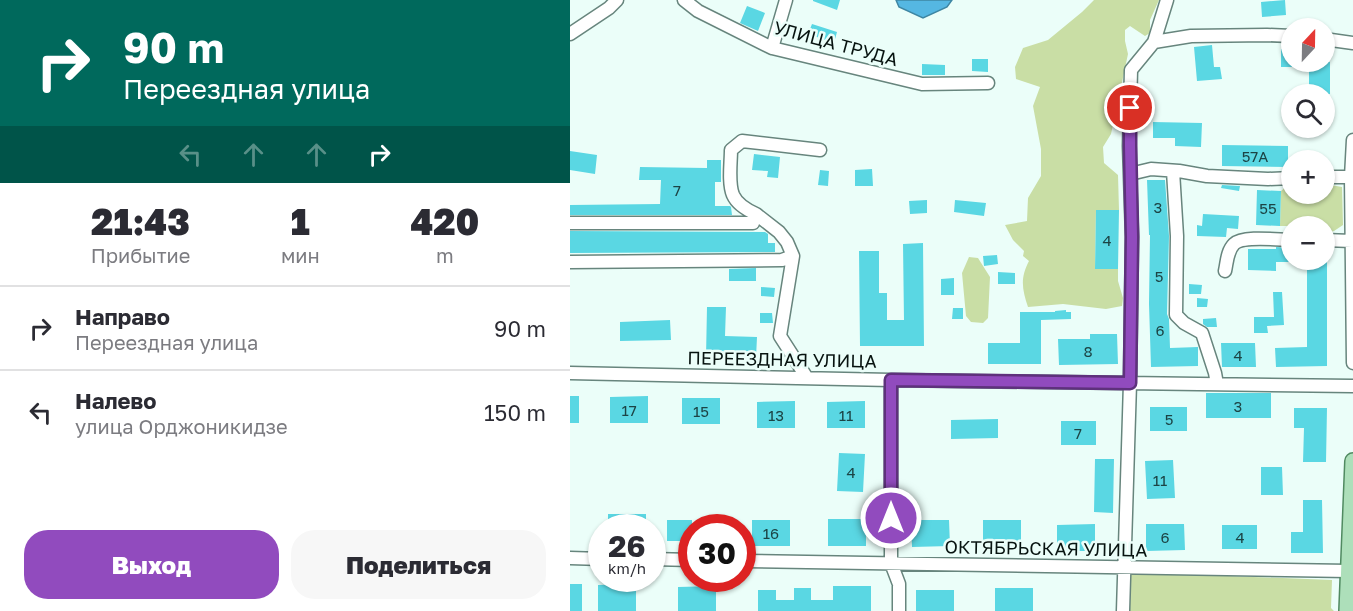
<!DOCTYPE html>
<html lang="ru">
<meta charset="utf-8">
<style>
body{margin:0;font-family:"Golos Text",sans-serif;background:#f7f7f7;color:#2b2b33;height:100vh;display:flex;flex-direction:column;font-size:22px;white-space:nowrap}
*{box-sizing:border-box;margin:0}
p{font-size:20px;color:#7c7c81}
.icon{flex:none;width:33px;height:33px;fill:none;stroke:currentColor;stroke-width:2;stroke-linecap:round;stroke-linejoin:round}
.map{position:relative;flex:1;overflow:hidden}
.panel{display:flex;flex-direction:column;background:#fff;width:570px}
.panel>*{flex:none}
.guide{background:#00695c;color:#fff;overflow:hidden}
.needle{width:39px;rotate:22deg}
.controls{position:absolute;left:711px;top:18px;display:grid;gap:12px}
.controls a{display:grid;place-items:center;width:54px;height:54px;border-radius:50%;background:#fff;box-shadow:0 2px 4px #0004;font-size:30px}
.speed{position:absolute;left:18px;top:514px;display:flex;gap:12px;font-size:30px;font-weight:700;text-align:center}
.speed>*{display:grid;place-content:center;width:78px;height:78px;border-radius:50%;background:#fff;box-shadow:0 2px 4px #0004;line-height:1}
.speed small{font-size:15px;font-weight:400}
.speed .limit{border:9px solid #d22;background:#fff;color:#111}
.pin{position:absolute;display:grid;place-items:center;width:51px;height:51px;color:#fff;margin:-26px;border:3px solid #fff;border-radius:50%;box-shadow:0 2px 6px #0007}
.me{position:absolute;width:66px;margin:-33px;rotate:0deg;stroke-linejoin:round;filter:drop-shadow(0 0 4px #0008)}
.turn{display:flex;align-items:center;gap:21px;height:126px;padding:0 24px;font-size:27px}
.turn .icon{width:78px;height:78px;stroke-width:2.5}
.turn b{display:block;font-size:42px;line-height:51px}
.lanes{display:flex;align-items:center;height:57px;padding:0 24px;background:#0003;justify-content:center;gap:30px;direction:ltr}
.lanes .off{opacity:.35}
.eta{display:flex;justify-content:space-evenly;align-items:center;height:102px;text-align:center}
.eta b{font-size:36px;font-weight:800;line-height:42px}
.action{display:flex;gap:12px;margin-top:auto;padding:12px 24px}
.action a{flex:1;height:69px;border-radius:24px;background:#914bbe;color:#fff;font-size:24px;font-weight:800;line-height:69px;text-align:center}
.action a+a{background:#f7f7f7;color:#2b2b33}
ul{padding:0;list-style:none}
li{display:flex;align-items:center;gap:18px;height:84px;padding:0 24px;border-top:2px solid #e1e1e2}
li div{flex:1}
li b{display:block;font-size:22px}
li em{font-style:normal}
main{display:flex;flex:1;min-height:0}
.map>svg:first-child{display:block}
</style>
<main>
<section class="panel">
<div class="guide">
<div class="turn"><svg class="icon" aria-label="right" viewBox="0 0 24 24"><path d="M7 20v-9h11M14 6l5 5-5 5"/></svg><div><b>90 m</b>Переездная улица</div></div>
<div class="lanes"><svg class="icon off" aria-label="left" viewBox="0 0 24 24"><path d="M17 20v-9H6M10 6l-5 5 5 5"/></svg><svg class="icon off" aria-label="ahead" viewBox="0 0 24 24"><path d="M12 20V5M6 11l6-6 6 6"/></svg><svg class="icon off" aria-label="ahead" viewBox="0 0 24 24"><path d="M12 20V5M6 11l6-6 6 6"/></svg><svg class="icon" aria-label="right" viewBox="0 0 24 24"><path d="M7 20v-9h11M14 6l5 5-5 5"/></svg></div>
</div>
<div class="eta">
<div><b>21:43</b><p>Прибытие</p></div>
<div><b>1</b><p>мин</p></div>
<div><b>420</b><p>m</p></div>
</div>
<ul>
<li><svg class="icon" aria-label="right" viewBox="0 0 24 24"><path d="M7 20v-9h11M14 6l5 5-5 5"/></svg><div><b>Направо</b><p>Переездная улица</p></div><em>90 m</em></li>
<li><svg class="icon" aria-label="left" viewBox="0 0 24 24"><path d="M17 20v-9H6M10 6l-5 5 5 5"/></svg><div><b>Налево</b><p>улица Орджоникидзе</p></div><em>150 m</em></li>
</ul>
<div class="action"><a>Выход</a><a>Поделиться</a></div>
</section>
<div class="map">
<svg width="783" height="611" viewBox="0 0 783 611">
<rect width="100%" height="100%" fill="#ebfef9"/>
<path fill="#c9dea5" d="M524,0H589L580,20V33L575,36L560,26L555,30V41L558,54L541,134L533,147L534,163L548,175L549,210H526L525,269H548V281L553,298L552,306L536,309L493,304L458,307C452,289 450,278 459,261L453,256L454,251L443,240L435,225L457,221L458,198L471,176V149L463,106L470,87L446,79L445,67L453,48L478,40L512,12Z
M719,184H721L722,194H754L755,184L772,187L773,225L764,231L755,234L754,226H710L711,191Z
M399,257L408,258L420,277L418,318L413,323L401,322L396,316L392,273Z
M558,572L762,580L761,608L764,611H560Z"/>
<path fill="#55b7e2" stroke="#3e86a3" stroke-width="1.5" d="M326,0H382L377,7L353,18L329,7Z"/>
<path fill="#5ad7e3" d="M243,0H270L267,10L243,1Z
M715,0L716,15L692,17L691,2Z
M177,6L195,13L188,31L170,23Z
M242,24L267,32L264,43L238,34Z
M642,45L644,67H650L652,79L627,81L624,47Z
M711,49H722V67H711Z
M402,59H418V72L402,71Z
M739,62H760V94H739Z
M352,64L375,65V75H352Z
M583,122L632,123L631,147L605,146V138H583Z
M652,145L718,146V167L652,166Z
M0,151L27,155L25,174L0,170Z
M184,154L210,157L208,178L197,177L198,171L182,170Z
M137,160H151V182H145V206H160L161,207L162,215H0V205L90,204L91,180H69L70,167L137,168Z
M302,169L303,186H285V170Z
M250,170L259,171L258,186L248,185Z
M577,180H595L599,236L597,314L599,319L600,348L628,347V366L581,367L579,304L580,235H579Z
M652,185L670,186L669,191L651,188Z
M687,190L711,191L710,226L686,225Z
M357,200V213L340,214L339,201Z
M385,200L416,203L414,216L384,212Z
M526,210H549L548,269H525Z
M633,214L669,216L668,229L657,228L656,237L627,236V225L632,226Z
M0,231L195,232L198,234V243H205V252L0,253Z
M353,243L354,346H290L289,251H309V293H317V320H334L333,244Z
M706,247L722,248V262H706V271L678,270V249H706Z
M427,255L428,264L414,266L413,256Z
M737,260H757V366L706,367L705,348L737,347Z
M186,268V281H159V269Z
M428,272L445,273V284H428Z
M384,278V295H371V279Z
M619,284L632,285L631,294H619Z
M191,287L205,288L204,297L191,296Z
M703,292H712L714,325L697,326L698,333H684V317H704Z
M627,298L638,299L637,307H627Z
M137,307H156L155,336L187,337L186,358L136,357Z
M383,308H393V319H382Z
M496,310V312H501V319L471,320V364H418V343H450V312H485V311Z
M190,313H202L203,323H190Z
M646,318L647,327H637L633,324V319Z
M100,320L101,340L50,341V322Z
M520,334H547L548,364L489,365L488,339H520Z
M651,343H685L686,367H652Z
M636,393H701V418H636Z
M0,396H9V423H0Z
M78,396V423H40V397Z
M112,398H150V424H112Z
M225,401V428H187V402Z
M295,401V428H257V402Z
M580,407H617V431H580Z
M724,408H757L756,462H733L734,428H724Z
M428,419V438L381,439V420Z
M491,421H526V445H491Z
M269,453L295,454L293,492L267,491Z
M525,459H544L543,513L524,512Z
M603,460L605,498L577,499L575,461Z
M691,467H712L713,495H691Z
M733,500H752L753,553H721V532H733Z
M38,514H76V528H38Z
M258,519H296V546H258Z
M97,520H122V541H97Z
M182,520H220V546H182Z
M341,520H379L380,546L342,547Z
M413,520H451V547H413Z
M525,524V551H487V525Z
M576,524H614L615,550L576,551Z
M652,525H687V549H652Z
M0,584H12V611H0Z
M66,584V611H28V585Z
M146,586V611H108V587Z
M263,586H301V611H188V590H206V600H224V588H241V600H263Z
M425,588H463V611H425Z
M346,590H384V611H346Z"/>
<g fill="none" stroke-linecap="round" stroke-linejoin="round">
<defs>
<path id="minor" d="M114,0L128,11L202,48L352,84L418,83
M0,34L39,8L47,0
M754,39L783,43
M584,42L621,36L697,35L722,36
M202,48L216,0
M783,140L781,177L783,363
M603,171L607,236L606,315L614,323L632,333L645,373L647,384
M560,174L581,169L609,171L637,176L698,179L722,178
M754,177H781
M186,214L209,232L217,242L223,256L210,336L237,378
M0,223H183L186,214C177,210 167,204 163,195C158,183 161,162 161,150L172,141L250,150
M754,240L782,241
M0,262L212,260L223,256
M655,271C657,262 657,251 664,244C673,235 709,240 722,240
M0,373L321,380L783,386
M321,380V563L329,584V611
M0,558L32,559
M82,559L122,560
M172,561L779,571
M553,611L560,383L562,237L559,146L561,70L584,42L597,0"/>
<path id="major" d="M777,611L783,461"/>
</defs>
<use href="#minor" stroke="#67857d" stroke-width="15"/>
<use href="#major" stroke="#508a61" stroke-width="18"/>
<use href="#minor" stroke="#fff" stroke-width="12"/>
<use href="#major" stroke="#addfba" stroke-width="15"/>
</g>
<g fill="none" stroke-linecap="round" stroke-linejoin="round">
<defs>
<path id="route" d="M321,518V380L560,383L562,237L560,146V108"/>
</defs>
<use href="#route" stroke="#5e317c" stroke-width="15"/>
<use href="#route" stroke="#914bbe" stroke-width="10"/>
</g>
<g text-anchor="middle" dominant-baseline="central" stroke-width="5" stroke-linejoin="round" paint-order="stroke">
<g font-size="15" fill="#1c4445">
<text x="685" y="156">57А</text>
<text x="107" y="190">7</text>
<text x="588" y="207">3</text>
<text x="698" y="208">55</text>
<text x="537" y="240">4</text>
<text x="589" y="276">5</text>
<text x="590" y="330">6</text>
<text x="518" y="351">8</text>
<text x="668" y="355">4</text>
<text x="668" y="406">3</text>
<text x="59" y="410">17</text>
<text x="131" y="411">15</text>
<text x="206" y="415">13</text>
<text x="276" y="415">11</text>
<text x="599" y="419">5</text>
<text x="508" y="433">7</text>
<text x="281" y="472">4</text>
<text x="590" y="480">11</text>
<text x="201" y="533">16</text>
<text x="595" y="537">6</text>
<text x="670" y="537">4</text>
</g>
<g font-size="18" fill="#071310" stroke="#ebfef9">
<text transform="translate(266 43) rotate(15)">УЛИЦА ТРУДА</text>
<text transform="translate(212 359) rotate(1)">ПЕРЕЕЗДНАЯ УЛИЦА</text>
<text transform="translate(476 548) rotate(1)">ОКТЯБРЬСКАЯ УЛИЦА</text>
</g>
</g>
</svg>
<div class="controls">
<a><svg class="needle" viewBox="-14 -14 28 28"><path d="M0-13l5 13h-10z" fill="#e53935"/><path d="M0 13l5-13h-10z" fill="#7c7c81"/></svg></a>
<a><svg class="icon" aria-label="search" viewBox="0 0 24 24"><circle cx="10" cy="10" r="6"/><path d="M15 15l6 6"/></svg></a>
<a>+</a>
<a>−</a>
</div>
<div class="speed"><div>26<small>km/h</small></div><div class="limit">30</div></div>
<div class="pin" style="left:560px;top:108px;background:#d93025"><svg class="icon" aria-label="arrive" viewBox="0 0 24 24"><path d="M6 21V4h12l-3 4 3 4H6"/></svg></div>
<svg class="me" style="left:321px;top:518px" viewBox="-20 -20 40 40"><circle r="17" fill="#914bbe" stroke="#fff" stroke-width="3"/><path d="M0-11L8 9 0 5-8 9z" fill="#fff"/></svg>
</div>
</main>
